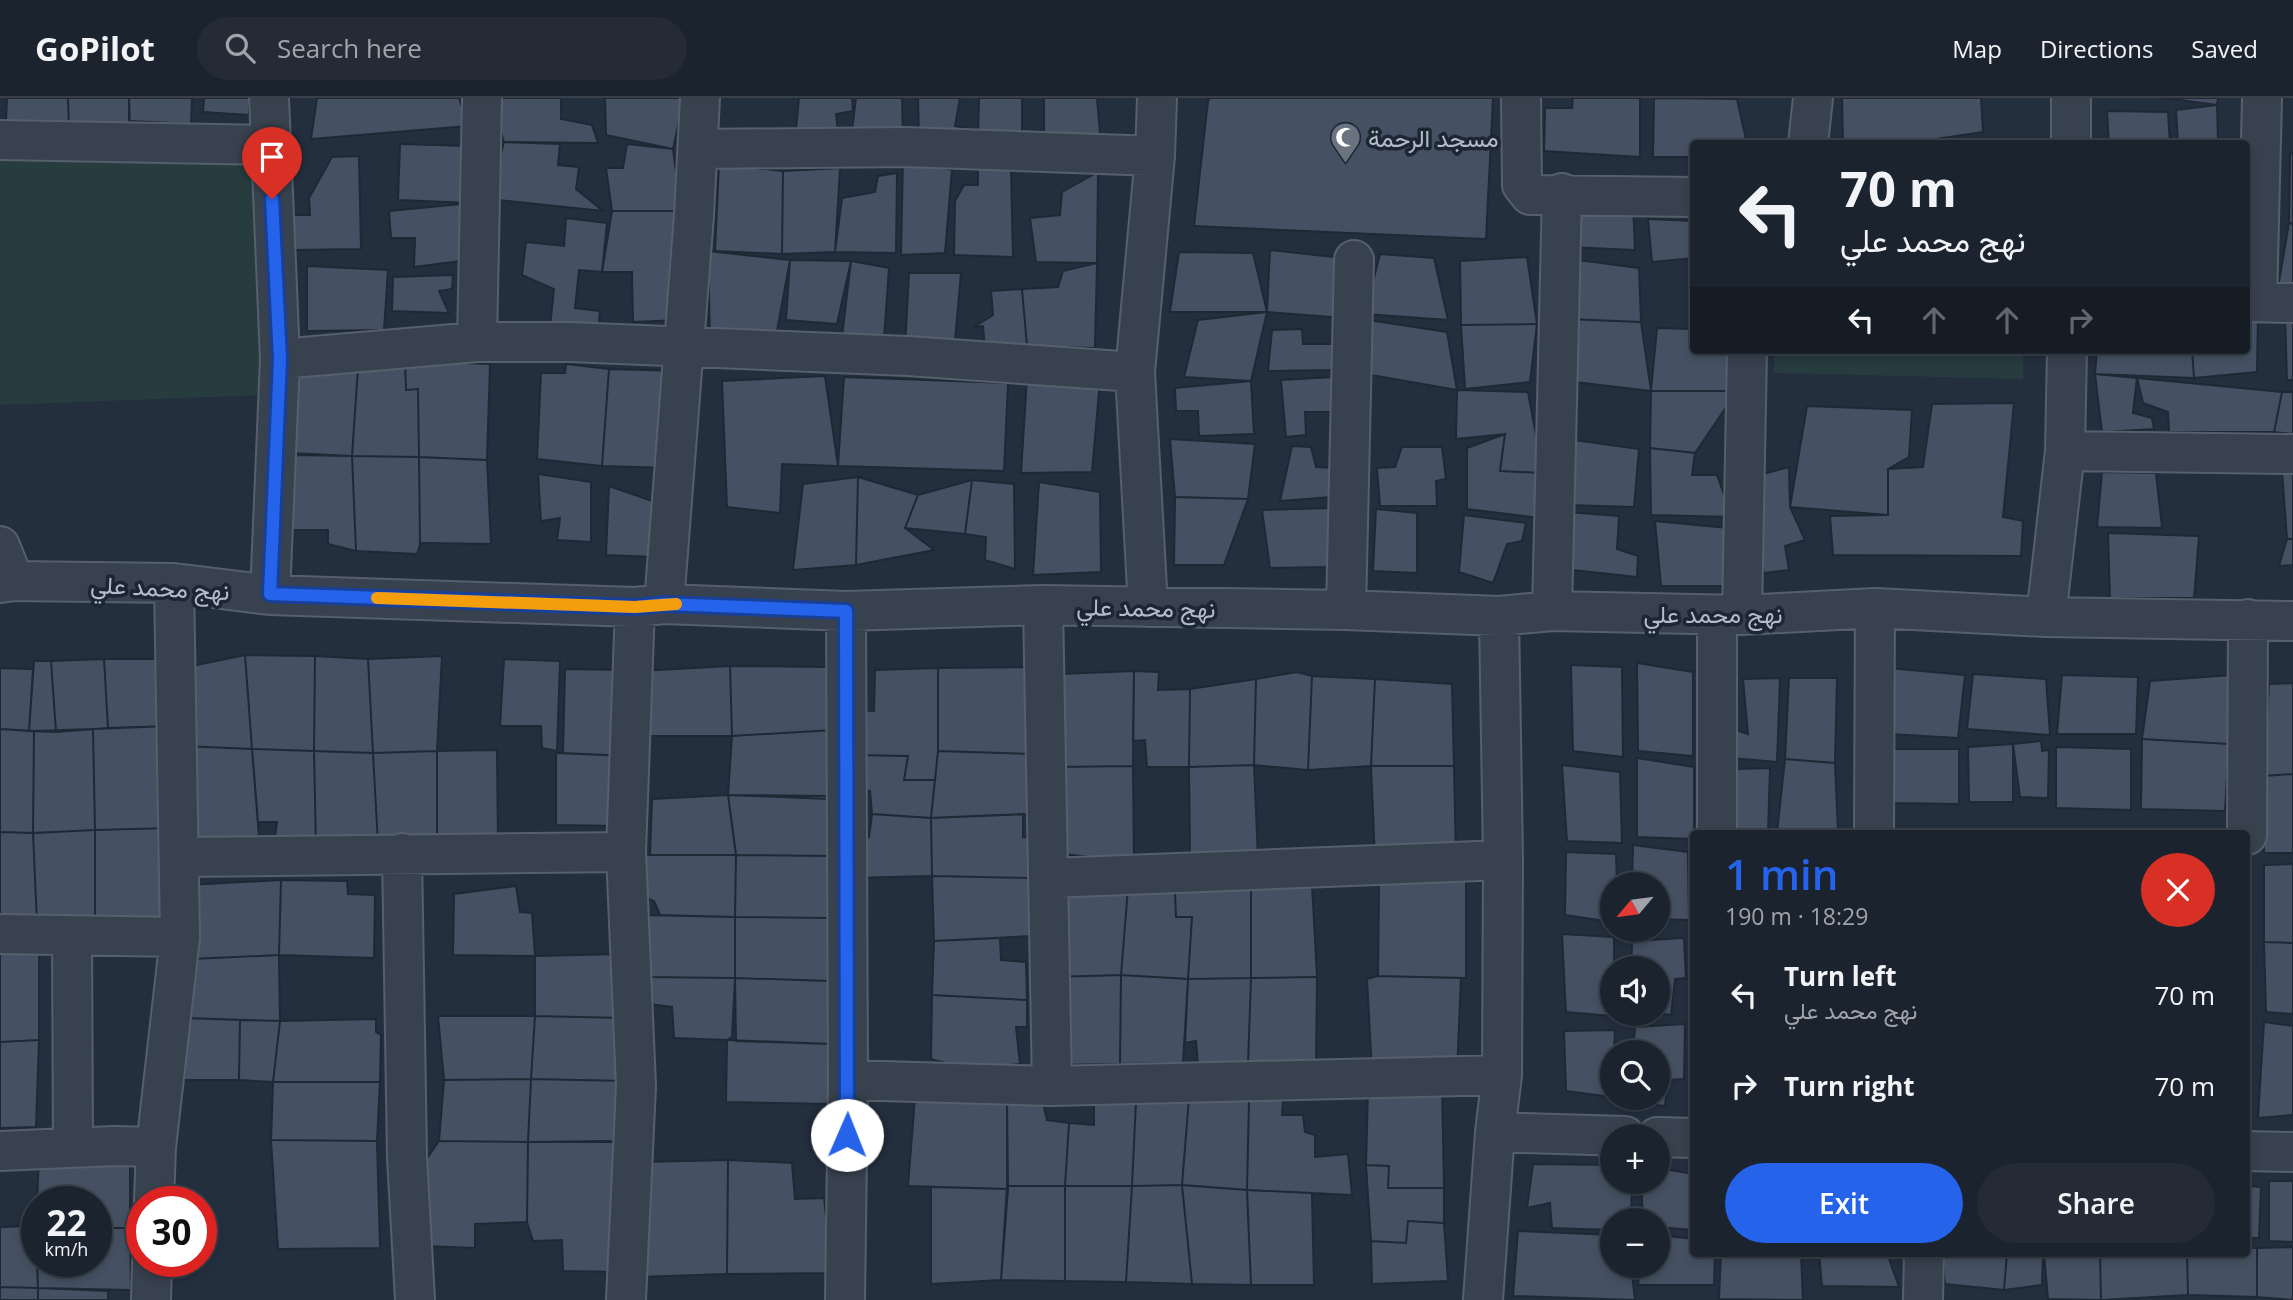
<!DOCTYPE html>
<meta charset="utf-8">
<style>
body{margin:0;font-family:"Open Sans",Vazirmatn,sans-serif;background:#242b36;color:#f1f3f6;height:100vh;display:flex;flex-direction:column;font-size:26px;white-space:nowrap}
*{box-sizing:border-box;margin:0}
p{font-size:23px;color:#a0a4aa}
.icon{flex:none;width:38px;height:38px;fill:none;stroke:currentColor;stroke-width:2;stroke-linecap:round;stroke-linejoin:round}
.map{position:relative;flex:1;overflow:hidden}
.sheet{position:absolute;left:1690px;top:732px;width:560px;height:427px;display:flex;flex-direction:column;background:#1b232e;border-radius:7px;box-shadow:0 4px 10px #0003,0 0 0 2px #39404a}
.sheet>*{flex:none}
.top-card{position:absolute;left:1690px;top:42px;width:560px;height:214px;border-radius:7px;box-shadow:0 4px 10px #0003,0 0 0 2px #39404a;background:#1b232e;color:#f1f3f6;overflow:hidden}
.needle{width:46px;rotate:241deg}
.buttons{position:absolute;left:1600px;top:774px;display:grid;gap:14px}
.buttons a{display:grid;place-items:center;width:70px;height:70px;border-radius:50%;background:#1b232e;box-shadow:0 4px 10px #0003,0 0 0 2px #39404a;font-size:35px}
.speed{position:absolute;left:21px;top:1088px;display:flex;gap:14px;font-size:35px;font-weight:700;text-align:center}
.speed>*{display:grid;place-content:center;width:91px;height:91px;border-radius:50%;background:#1b232e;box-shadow:0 4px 10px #0003,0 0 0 2px #39404a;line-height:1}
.speed small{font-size:18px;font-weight:400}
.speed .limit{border:10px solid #d22;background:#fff;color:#111}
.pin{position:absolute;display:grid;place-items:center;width:60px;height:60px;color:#fff;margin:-72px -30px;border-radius:50% 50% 50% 0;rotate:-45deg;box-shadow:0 0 7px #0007}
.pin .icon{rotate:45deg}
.me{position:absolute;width:77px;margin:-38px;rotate:1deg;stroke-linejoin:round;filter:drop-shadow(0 0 5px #0008)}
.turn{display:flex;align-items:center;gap:24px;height:147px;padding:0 35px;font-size:32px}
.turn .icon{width:91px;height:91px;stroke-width:2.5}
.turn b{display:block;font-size:49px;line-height:60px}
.lanes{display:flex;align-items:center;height:66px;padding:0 35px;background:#0003;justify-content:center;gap:35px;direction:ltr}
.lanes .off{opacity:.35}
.round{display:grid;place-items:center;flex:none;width:74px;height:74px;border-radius:37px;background:#242b36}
.overview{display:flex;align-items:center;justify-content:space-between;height:119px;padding:0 35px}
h1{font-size:42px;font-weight:600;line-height:52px;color:#2563eb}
.button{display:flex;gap:14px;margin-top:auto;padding:14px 35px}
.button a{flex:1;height:80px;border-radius:42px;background:#2563eb;color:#fff;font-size:28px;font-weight:600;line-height:80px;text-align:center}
.button a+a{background:#242b36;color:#f1f3f6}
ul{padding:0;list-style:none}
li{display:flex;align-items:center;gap:21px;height:91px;padding:0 35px}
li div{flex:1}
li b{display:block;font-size:26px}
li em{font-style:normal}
header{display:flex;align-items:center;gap:42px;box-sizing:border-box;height:98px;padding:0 35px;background:#1b232e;border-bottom:2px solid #39404a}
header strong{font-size:33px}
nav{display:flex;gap:38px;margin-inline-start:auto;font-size:24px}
.search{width:490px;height:63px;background:#242b36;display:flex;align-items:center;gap:18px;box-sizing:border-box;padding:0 24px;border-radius:38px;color:#a0a4aa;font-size:26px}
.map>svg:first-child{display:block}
</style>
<header>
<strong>GoPilot</strong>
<div class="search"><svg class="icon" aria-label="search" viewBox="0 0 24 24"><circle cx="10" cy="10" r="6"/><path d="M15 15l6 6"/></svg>Search here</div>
<nav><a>Map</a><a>Directions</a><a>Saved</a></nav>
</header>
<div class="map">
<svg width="2293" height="1202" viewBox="0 0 2293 1202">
<rect width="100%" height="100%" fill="#242f3e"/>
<path fill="#263c3f" d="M0,55H257L265,297L0,307Z
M1774,252H2023V281L1774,275Z"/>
<path fill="#455162" stroke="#1f2835" stroke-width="2" d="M7,0H68L69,30L6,23Z
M68,0H129L130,29L69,30Z
M129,0H192L191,26L129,23Z
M204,0H249V17L203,14Z
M317,0H459L468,28L311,41Z
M494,0H561V21L592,27L598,45L504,44L492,6Z
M605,0H684L673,51L606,37Z
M799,0H852L853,13L836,16L839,42L795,41Z
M856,0H902L903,37L852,33Z
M918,0H960L955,28L965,30L967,40L919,39Z
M979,0H1022V39L978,37Z
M1044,0H1097L1101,47L1044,42Z
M1210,0H1493L1486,141L1194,128L1208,3Z
M1573,0H1640V59L1544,53L1545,10H1572Z
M1654,0L1737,1L1747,46H1694V59H1653Z
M1842,0H1981L1983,34L1929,42L1930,46H1843Z
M2165,0H2218L2217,7Z
M2217,7L2218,46H2178L2176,12Z
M2107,13L2168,14L2170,46H2109Z
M504,44L560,46L558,67L579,69L576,91L603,113L489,101Z
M400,46L470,48L472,105L398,102Z
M627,46L673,51L681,113H612L606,70H623Z
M2290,55L2293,56V125H2289Z
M359,58L361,151L293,152L292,117H310L309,100L332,59Z
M903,60L952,72L945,155L901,157Z
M719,66L783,73L782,156L715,153Z
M978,69L1011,71L1013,159L954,157L955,103L964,87H978Z
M840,70L835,154L782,156L783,73Z
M1098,74L1097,165L1036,164L1030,120L1060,117L1062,94Z
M897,75L896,155L835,154L842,100L875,94L878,78Z
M1571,104L1633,107L1635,152L1568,149Z
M472,105L469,162L414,169L415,140H391L389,113Z
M612,113H681L679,222L633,224L632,174H602Z
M566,120L607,125L602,174L579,172L575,210L600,213L598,235L550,229L554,191L522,177L526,144L564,148Z
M1648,121L1694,123V160L1652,164Z
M2289,125L2293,126V190H2278Z
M1270,152L1343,160L1344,220L1267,214Z
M708,153L790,162L775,244L710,239Z
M1179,154L1253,155L1267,214H1170Z
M1380,156L1434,160L1448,222L1365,216Z
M1527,159L1537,226L1461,227L1460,163Z
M1571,161L1639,170L1641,224L1567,221Z
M790,162L851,163L837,226L786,222Z
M851,163L889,170L884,241L841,247Z
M1097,165L1095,250L1027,248L1022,191L1058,189L1063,173Z
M307,168L388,172L384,232L307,233Z
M909,175H961L954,254L905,250Z
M453,177L452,191L439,193L449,215L392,213L393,179Z
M1022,191L1027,248L985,252L983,228L974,229L993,217L991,193Z
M1267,214L1251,283L1184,279L1198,222Z
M2285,216L2293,217V282H2287Z
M2247,217H2258L2257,274L2194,280L2192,252H2247Z
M1567,221L1641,224L1651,293L1566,283Z
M1368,222L1447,234L1457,292L1371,277Z
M1537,226L1530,284L1465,291L1461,227Z
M1657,230L1694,231V252H1729L1737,293H1651Z
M1302,231L1303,246H1333L1332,272L1268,273L1272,232Z
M2097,252H2192L2194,280L2095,276Z
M405,263L406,292L418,291L419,359L352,358L358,270Z
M405,263L490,266L487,362L419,359L418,291L406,292Z
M566,266L609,271L602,368L537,361L541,275H565Z
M358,270L352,358L290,355L299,275Z
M609,271L679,273L671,370L602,368Z
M2095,276L2137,280L2133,315L2152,320L2154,331L2102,334Z
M825,278L838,368L782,366L780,415L727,409L722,283Z
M844,279L1008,285L1004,373L838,368Z
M1027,279L1100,282L1092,374L1021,375Z
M1334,279V314H1305L1306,337L1286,339L1281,282Z
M2137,280L2282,294L2274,334H2169L2168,314L2143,305Z
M1251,283L1254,336L1199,338L1198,313H1176L1175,290Z
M1457,292L1528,294L1543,375L1500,373L1505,336L1456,341Z
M1651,293H1737L1695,355L1650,350Z
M2282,294H2293V336L2274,334Z
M2014,305L2003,419L2023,423L2021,458L1833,457L1830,418L1888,417V371L1923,369L1932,306Z
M1807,308L1912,312L1909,359L1888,371V417L1790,409Z
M1505,336L1500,373L1543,375L1539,420L1467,411V350Z
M1170,341L1255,346L1248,401L1175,399Z
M1567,341L1639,351L1634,409L1567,407Z
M1292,348L1311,349L1316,369L1334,370L1332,399L1280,403Z
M1402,349H1442L1446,381L1436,383L1437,408H1380L1377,370L1395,369Z
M1650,350L1695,355L1692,377H1717L1732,419L1651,417Z
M293,357L352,358L356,453L328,446V432H289Z
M352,358L419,359L420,447L417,456L356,453Z
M419,359L487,362L491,446L422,445L420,447Z
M1789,369L1790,409L1805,442L1785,448L1789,472L1764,475L1756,447L1763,376Z
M2282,373H2293V441H2287Z
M2102,374L2156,375L2162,430L2097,429Z
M538,376L591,384V444L557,442L560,420L541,423Z
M858,379L856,467L793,472L803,386Z
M858,379L918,397L905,430L934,452L856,467Z
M972,382L1014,386L1015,471L985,462L986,439L965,436Z
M972,382L965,436L905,430L918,397Z
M1039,384L1100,394L1101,474L1033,477Z
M609,388L658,405L656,459L606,457Z
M1175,399L1248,401L1224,467H1174Z
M1329,410L1328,469L1270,470L1262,412Z
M1376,411L1417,415V475L1373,473Z
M1566,414L1619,418L1617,451L1638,458L1637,479L1563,471Z
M1464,417L1526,425L1522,443L1507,446L1493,485L1459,474Z
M1655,423L1728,430L1729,488H1661Z
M2108,435L2199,438L2194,500H2110Z
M2287,441H2293V467L2279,468Z
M245,557L252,651L183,648L187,569Z
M245,557L315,558L314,653L252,651Z
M315,558L368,561L373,655L314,653Z
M442,558L437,653L373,655L368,561Z
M104,561L108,630L56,634L51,563Z
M104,561H169L168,628L108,630Z
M504,561L560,563L557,653L542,650L541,628H500Z
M34,563H51L56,634L29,633Z
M1637,565L1693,574V658L1638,653Z
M1571,567L1622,569L1623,659L1573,653Z
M730,568L829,569L834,632L732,638Z
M730,568L732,638H640V573Z
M1032,569V656L938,653V570Z
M0,570L33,571L29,633L0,631Z
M938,570V653L935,682H904L908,658L852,657L856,612L874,613L875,572Z
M1888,570L1965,577L1958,640L1889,636Z
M565,571L628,572L627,658L563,655Z
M1134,573L1133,668L1056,669L1061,576Z
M1134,573L1159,574L1158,592L1190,591L1189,669H1147L1145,642L1133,643Z
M1297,574L1312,578L1308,672L1254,667L1256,581Z
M1973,576L2046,581L2050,637L1967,631Z
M2062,577L2138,579L2136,636H2057Z
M2232,577L2229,646L2142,641L2150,583Z
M1312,578L1375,581L1371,668L1308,672Z
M1780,580L1777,664L1731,660L1730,630L1748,636L1743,581Z
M1789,580H1837L1835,665L1785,661Z
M1256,581L1254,667L1189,669L1190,591Z
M1375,581L1452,586L1454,668H1371Z
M2293,585V676L2264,678L2269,586Z
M168,628L173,730L95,732L93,631Z
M0,631L34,633L33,735L0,734Z
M93,631L95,732L33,735L34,633Z
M834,632L829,701L728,697L732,638Z
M2142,641L2229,646L2225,713L2141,711Z
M2041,643L2042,653L2049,652L2048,700L2020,699L2013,646Z
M2013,646V704H1969L1968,649Z
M183,648L252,651L260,752L186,746Z
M2056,649L2131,651V712L2056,710Z
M252,651L314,653L316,749L274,746L277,724H258Z
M1891,651H1959V706L1891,705Z
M497,652L498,748L437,745V653Z
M314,653L373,655L378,747L316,749Z
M437,653V745L378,747L373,655Z
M938,653L1032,656L1033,716L931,720Z
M556,655L627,658L623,728L556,727Z
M852,657L908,658L904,682H935L931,720L872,716L870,693L850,691Z
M1637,660L1694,669V741L1637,739Z
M1785,661L1835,665L1838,735H1777Z
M1254,667L1258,760L1190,759L1189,669Z
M1562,667L1620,674L1622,745L1567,743Z
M1133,668L1134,764L1064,756L1056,669Z
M1371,668H1454L1456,760L1375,762Z
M1770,670L1768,735H1736L1735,671Z
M2293,676V755H2264V678Z
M728,697L829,698L830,758L736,757Z
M728,697L736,757H650L652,701Z
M872,716L931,720L932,778L848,780L850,741L869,739Z
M1023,716V739L1040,741L1035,780L932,778L931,720Z
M173,730L174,825H95V732Z
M95,732V825H37L33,735Z
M0,734L33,735L37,825L0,824Z
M1633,747L1688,754L1689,822L1657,821V786H1632Z
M1566,754L1616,756L1617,786H1612V824L1565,817Z
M640,757H736L735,819L660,817L654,803L640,797Z
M736,757L830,758L828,820L735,819Z
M2293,766V845L2264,844V767Z
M932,778L1035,780L1033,838L934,843Z
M281,782L279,857L191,861L189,787Z
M281,782L347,783L348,796L375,797L374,860L279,857Z
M1059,783L1128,790L1121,877L1053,879Z
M1251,783V880L1188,881L1192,819H1176L1175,795Z
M1251,783L1312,787L1317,879L1251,880Z
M1466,783V880L1378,878L1379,785Z
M516,788L520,814L532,815L535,858L453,857L454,796Z
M1128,790L1175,795L1176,819H1192L1188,881L1121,877Z
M641,817L735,819V880L643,879Z
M735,819L828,820L829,883L735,880Z
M1562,836L1614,839V870H1612L1613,918L1566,914Z
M1000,840L1001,862L1026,864L1027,902L932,897L934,843Z
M1684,840L1686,880L1675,881L1671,917L1657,915V870H1631L1632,843Z
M2264,844L2293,845V916L2266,914Z
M39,850V942L0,944V853Z
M623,856V920L535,918V858Z
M279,857L280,923L184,920L191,861Z
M1121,877L1188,881L1183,965L1120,966Z
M1121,877L1120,966L1055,967L1053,879Z
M1378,878L1461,880L1457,973L1372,974L1367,881Z
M643,879L735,880L732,939L727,942L674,940L672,909L649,906Z
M1317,879L1316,967H1248L1251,880Z
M735,880L829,883L830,946L736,943Z
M1251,880L1248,967L1198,968L1196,943L1185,945L1188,881Z
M932,897L1027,902V929H1016L1020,966L949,972L946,965L931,961Z
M438,918H535L531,981L444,982Z
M535,918L623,920L625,983L531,981Z
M184,920L240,922L239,982H181Z
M376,921V934L381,937L380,984H273L280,923Z
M240,922L280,923L273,984L239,982Z
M2264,924L2293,928V1017L2258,1020Z
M1685,926L1684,981L1668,982L1665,1008L1629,1004V999H1657V954H1633L1635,929Z
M1615,932L1614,954H1612V999L1566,993L1564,933Z
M39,942L36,1029L0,1030V944Z
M727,942L830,946L831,1006L726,1004Z
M531,981L528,1044L439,1043L444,982Z
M531,981L625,983L623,1044H528Z
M273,984H380L377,1043L271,1042Z
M1442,986L1444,1090H1388L1389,1068L1366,1067L1368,992Z
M915,999L1007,1000L1008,1091L908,1088Z
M1007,1000H1042L1047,1022L1069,1025L1065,1088H1007Z
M1189,1000L1249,1002L1247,1092L1182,1087Z
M1189,1000L1182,1087L1132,1088L1136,1003Z
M1094,1002L1136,1003L1132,1088H1065L1069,1025L1094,1027Z
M1249,1002H1283L1282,1017H1303L1305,1034L1315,1037V1059L1348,1056L1352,1097L1247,1092Z
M271,1042L377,1043L380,1150L278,1151Z
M439,1043L528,1044L527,1124L475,1126V1150L424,1148L423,1066Z
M607,1043L623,1044L621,1174L563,1173L562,1142L533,1143L527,1124L528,1044Z
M39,1060H130V1130H96V1104H37Z
M728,1062L727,1176L639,1179L640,1064Z
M728,1062L792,1065L795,1101L824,1100L832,1175L727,1176Z
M1533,1066L1612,1067V1083H1632L1631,1122H1612V1132L1552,1130L1550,1105L1527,1110Z
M1366,1067L1389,1068L1388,1090H1444V1125L1408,1123L1406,1145L1371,1143Z
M1657,1070L1694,1076V1132L1657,1129V1122H1643L1641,1083H1657Z
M2269,1083H2293V1144L2269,1143Z
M1182,1087L1192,1186L1126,1184L1132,1088Z
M1182,1087L1247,1092L1251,1187L1192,1186Z
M1007,1088H1065V1183L1001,1182Z
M1065,1088H1132L1126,1184L1065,1183Z
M2247,1088L2261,1089L2259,1140H2247Z
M931,1089L1008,1091L1001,1182L931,1186Z
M1247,1092L1312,1095L1314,1187H1251Z
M1408,1123L1444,1125L1448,1183L1372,1186L1371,1143L1406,1145Z
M36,1128L38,1190L0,1189V1129Z
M96,1130H130L131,1192L38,1190L37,1164H96Z
M1518,1133L1612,1137V1167H1631L1635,1202L1513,1198Z
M1657,1137L1694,1141V1155H1715L1714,1187H1638L1640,1167H1657Z
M2293,1149V1202L2257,1199V1150Z
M2247,1150H2257V1199L2188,1197L2187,1155H2247Z
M1721,1155H1801L1803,1202L1719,1201Z
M1819,1155H1887L1899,1189L1822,1188Z
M1942,1155H2007L2004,1192L1945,1186Z
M2007,1155H2043L2042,1187L2004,1192Z
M2044,1155H2100L2101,1202L2048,1201Z
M2100,1155H2187L2188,1197L2101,1202Z
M0,1189L38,1190V1202H0Z
M38,1190L108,1193V1202H38Z"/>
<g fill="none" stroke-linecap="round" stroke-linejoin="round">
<defs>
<path id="minor" d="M269,0L280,261L270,497
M1521,0L1522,87L1530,97L1694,99
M0,42L269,47
M1808,46L1813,0
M2071,46V0
M698,51L906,49L1155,58
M2247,204L2293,205
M2257,204L2262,0
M477,244L482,0
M280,261L477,244H570L908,258L1135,274
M2065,353L2293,356
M0,448L14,483
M0,485L14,483L174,485L270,497L635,509L664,506L846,513L1043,507L1346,512L1499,518L1552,513L1742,517L1875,510L2046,519L2293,523
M664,506L694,117L700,0
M1043,507L1052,988
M1148,509L1135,274L1155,58L1157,0
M1346,512L1354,162
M1552,513L1562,95
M1742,517L1747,252
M2046,519L2065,353L2067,252
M1717,735V517
M1874,735L1875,510
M2247,737L2248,521
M402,755L407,1059L415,1202
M179,759L626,754
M1050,780L1503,762
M0,836L180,839
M72,838L73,1049
M848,982L1052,988L1502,977
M1495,1034L1625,1038
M1657,1039L1694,1040
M0,1053L114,1048L156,1049
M2247,1053L2293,1054
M154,1104L156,1049L180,839L174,485
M151,1202L152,1164
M626,1202L636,988L626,754L635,509
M845,1202L848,982L846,513
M1483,1202L1495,1034L1502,977L1503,762L1499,518
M1923,1202L1924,1155"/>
</defs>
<use href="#minor" stroke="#565f6c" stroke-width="42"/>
<use href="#minor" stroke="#38414e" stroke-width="38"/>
</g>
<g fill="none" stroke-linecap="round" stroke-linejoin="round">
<defs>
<path id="route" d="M272,101L280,261L270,496L635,509L664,506L846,513L847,1037"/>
</defs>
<use href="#route" stroke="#184099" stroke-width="18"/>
<use href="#route" stroke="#2563eb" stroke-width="12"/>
<path stroke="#f59e0b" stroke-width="12" d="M377,500L635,509L676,506"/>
</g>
<defs>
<symbol id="mosque-pin" viewBox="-11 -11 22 30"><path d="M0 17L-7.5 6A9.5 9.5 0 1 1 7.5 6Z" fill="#6b7280" stroke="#1d2633"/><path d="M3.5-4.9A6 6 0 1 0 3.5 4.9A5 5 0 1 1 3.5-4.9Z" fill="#fff"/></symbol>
</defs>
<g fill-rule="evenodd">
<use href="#mosque-pin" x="1328" y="22" width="35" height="47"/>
</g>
<g text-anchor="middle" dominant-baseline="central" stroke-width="7" stroke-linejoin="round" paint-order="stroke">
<g font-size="24" fill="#b4bcc9" stroke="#1d2633" text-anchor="start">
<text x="1368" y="39">مسجد الرحمة</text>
</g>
<g font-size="24" fill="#b4bcc9" stroke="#1d2633">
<text transform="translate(160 489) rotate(3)">نهج محمد علي</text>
<text transform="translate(1146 509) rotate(1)">نهج محمد علي</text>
<text x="1713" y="515">نهج محمد علي</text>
</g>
</g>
</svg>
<div class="buttons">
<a><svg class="needle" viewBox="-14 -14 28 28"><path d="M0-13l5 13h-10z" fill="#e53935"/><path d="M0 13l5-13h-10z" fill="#a0a4aa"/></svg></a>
<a><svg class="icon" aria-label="sound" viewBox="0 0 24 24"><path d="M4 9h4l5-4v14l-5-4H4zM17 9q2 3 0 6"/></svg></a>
<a><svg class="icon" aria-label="search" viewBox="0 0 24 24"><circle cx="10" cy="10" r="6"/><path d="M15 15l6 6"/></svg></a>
<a>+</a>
<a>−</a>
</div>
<div class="speed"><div>22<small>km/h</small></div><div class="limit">30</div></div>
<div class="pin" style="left:272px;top:101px;background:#d93025"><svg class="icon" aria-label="arrive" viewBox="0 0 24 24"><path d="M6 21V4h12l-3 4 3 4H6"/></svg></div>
<svg class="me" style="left:847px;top:1037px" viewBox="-20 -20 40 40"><circle r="19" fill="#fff"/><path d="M0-13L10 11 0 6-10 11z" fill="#2563eb"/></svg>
<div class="top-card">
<div class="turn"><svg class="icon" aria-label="left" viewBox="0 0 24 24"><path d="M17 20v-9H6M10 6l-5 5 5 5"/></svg><div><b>70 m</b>نهج محمد علي</div></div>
<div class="lanes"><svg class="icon" aria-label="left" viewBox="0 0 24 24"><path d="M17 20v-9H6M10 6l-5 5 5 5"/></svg><svg class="icon off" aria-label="ahead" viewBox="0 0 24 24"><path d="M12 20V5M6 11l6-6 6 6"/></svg><svg class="icon off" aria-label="ahead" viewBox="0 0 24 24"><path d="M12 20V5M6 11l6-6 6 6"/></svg><svg class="icon off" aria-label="right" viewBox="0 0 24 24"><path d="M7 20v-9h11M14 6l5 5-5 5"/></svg></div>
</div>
<section class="sheet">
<div class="overview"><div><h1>1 min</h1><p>190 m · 18:29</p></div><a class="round" style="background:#d93025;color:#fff"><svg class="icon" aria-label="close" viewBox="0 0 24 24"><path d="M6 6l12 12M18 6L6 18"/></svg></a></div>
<ul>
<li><svg class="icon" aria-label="left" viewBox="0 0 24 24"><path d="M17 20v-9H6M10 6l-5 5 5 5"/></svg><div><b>Turn left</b><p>نهج محمد علي</p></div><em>70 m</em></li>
<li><svg class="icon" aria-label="right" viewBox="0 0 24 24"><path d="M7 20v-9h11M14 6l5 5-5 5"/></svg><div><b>Turn right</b></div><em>70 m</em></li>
</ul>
<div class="button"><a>Exit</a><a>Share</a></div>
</section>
</div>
